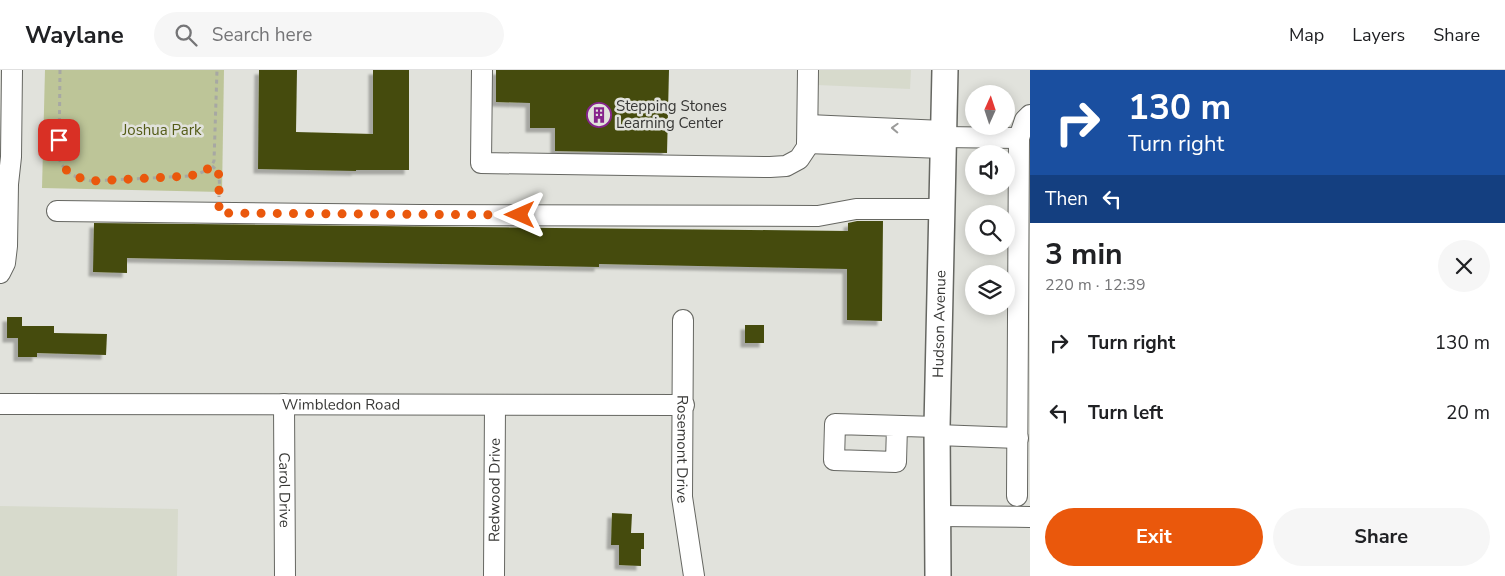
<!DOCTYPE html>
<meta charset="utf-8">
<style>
body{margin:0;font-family:"Nunito Sans",sans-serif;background:#f6f6f6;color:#202124;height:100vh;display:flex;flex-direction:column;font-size:19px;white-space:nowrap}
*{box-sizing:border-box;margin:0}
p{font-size:16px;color:#757577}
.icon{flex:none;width:28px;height:28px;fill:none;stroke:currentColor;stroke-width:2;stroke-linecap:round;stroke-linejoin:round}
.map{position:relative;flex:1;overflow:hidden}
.details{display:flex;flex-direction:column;background:#fff;width:475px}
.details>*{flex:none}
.guide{background:#1a4fa0;color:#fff;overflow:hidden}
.needle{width:32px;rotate:3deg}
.buttons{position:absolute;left:965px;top:15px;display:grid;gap:10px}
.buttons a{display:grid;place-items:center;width:50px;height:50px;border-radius:50%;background:#fff;box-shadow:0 2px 12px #0003;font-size:25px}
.pin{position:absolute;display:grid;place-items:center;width:42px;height:42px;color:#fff;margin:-21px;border-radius:10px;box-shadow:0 2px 8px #0006}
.me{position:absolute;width:55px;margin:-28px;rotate:270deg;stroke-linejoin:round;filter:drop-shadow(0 0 4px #0008)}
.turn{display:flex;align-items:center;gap:18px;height:105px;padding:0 15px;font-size:22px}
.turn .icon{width:65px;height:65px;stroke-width:2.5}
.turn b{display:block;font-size:35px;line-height:42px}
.then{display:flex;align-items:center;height:48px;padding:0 15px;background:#0003;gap:10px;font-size:19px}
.round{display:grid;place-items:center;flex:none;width:52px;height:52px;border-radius:26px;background:#f6f6f6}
.headline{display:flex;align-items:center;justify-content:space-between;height:85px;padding:0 15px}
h1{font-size:30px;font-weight:700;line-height:38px}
.cta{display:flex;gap:10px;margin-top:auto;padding:10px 15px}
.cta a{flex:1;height:58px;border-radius:30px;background:#ea580c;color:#fff;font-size:20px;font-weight:700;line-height:58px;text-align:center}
.cta a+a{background:#f6f6f6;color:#202124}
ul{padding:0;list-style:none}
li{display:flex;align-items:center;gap:15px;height:70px;padding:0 15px}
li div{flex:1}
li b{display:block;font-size:19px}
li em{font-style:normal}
header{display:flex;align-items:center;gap:30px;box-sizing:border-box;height:70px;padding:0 25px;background:#fff;border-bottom:1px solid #e0e0e0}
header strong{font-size:24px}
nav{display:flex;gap:28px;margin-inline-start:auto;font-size:18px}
.search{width:350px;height:45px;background:#f6f6f6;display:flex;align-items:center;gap:12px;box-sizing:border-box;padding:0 18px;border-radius:28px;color:#757577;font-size:19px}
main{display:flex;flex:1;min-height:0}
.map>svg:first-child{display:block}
</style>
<header>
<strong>Waylane</strong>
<div class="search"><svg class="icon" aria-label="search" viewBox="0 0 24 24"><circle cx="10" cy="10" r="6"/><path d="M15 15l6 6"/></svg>Search here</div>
<nav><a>Map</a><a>Layers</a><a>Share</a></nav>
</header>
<main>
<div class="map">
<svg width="1030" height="506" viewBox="0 0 1030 506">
<defs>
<filter id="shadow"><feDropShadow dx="-4.5" dy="4.5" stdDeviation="1" flood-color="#0004"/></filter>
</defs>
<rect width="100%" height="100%" fill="#e1e2dc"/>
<path fill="#d7dacc" d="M817,0H911L910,19L817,15Z
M0,436L178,439L177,506H0Z"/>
<path fill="#bdc598" d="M45,0H224L222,122L42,118Z"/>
<path fill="#454c0c" filter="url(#shadow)" d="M259,0H297L296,62L373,64V0H409V100H356V101L258,99Z
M496,0H669L667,83L555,81V58H530V33L496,32Z
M857,151H883L882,251L847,250V199L599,194V197L127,188V203L93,202L94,153L848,161V153Z
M7,247H22V256H54V263L107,264L106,285L37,283V287H18V268H7Z
M745,255H764V273H745Z
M612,443L632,444L631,463H644V479H641V496L619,495V475H611Z"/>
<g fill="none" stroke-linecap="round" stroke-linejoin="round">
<defs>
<g id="minor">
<path d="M482,0L481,93L770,97L786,96L799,89L807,77L808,0"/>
<path d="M808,55L943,61"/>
<path d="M943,67L1019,68"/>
<path d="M807,73L943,78"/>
<path d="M57,141L420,145L818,146L856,139H941"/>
<path d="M0,203L5,193L7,176L8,114L11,87L12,0"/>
<path id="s1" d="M683,250L682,427L694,506"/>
<path id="s2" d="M0,334L684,335"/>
<path id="s3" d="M284,334L285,506"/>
<path d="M897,356L896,392L834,390L835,354L937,357"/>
<path d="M937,365L1018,368"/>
<path d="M1017,426L1019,68L1025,50L1030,45"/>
<path d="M939,446L1030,447"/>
<path id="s4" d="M494,506L495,335"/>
</g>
<g id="major">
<path id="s5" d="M938,506L937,357L945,0"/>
</g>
</defs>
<use href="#minor" stroke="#666762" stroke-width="22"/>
<use href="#major" stroke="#666762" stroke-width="28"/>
<path stroke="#a7a8a3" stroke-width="3" stroke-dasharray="4 4" stroke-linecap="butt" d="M60,0L59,88L61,94L71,105L91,111L190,106C200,104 210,100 214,91L217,0
M212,96C222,103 219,116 219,127"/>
<use href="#minor" stroke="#fff" stroke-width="20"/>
<use href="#major" stroke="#fff" stroke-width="25"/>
</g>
<defs><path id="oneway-chevron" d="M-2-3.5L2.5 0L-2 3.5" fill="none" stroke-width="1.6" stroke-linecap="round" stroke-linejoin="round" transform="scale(1.25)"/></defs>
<use stroke="#9b9b9a" href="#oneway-chevron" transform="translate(895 58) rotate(-178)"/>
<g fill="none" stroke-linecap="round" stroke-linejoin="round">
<path stroke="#ea580c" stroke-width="9" stroke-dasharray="0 16.2" d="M59,70V88L61,94L71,105L84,109L91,111L190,106L203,102L212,96L216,99L219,105V143L520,145"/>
</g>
<defs>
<symbol id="building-ring" viewBox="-11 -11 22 22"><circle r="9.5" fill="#e1e2dc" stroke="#86238c" stroke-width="1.5"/><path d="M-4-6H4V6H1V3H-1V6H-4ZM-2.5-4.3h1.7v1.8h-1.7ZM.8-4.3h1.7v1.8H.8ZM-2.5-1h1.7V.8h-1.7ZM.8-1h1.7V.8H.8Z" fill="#86238c"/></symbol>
</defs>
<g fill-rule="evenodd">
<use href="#building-ring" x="585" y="31" width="28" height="28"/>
</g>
<g text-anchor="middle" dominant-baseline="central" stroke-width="5" stroke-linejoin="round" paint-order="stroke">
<g font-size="15" fill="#373735" stroke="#e1e2dc" text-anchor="start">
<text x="616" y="36">Stepping Stones<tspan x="616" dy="17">Learning Center</tspan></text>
</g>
<g font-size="15" fill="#545c17" stroke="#e1e2dc">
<text x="162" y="60">Joshua Park</text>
</g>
<g font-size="15" fill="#373735" stroke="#e1e2dc">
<text stroke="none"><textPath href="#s5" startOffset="252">Hudson Avenue</textPath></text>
<text stroke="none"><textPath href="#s2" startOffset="341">Wimbledon Road</textPath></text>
<text stroke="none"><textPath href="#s1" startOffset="129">Rosemont Drive</textPath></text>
<text stroke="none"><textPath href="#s3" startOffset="86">Carol Drive</textPath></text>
<text stroke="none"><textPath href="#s4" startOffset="86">Redwood Drive</textPath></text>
</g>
</g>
</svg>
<div class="buttons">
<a><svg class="needle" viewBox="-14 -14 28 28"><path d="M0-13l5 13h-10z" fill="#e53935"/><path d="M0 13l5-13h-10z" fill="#757577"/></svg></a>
<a><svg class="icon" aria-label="sound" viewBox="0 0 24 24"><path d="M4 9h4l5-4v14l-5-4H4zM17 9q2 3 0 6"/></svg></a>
<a><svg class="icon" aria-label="search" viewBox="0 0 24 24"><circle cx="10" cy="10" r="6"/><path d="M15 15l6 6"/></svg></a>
<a><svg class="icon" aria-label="layers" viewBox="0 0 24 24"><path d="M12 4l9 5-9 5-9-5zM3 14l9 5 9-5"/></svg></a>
</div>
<div class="pin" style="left:59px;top:70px;background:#d93025"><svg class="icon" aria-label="arrive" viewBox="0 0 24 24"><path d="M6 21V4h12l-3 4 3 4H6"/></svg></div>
<svg class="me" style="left:520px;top:145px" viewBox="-20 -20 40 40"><path d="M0-17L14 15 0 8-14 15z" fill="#ea580c" stroke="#fff" stroke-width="4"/></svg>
</div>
<section class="details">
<div class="guide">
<div class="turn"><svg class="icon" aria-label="right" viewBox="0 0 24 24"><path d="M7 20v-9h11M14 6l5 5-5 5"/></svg><div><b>130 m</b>Turn right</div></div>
<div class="then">Then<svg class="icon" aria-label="left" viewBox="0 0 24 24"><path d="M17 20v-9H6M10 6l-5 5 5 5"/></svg></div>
</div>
<div class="headline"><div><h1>3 min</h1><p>220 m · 12:39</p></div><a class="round"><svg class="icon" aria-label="close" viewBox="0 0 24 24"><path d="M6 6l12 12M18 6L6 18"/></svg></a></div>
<ul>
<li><svg class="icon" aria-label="right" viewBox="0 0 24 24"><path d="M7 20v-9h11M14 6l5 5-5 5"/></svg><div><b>Turn right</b></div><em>130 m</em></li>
<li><svg class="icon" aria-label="left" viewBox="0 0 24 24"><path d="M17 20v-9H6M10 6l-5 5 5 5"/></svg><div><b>Turn left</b></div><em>20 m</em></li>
</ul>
<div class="cta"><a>Exit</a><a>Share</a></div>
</section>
</main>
